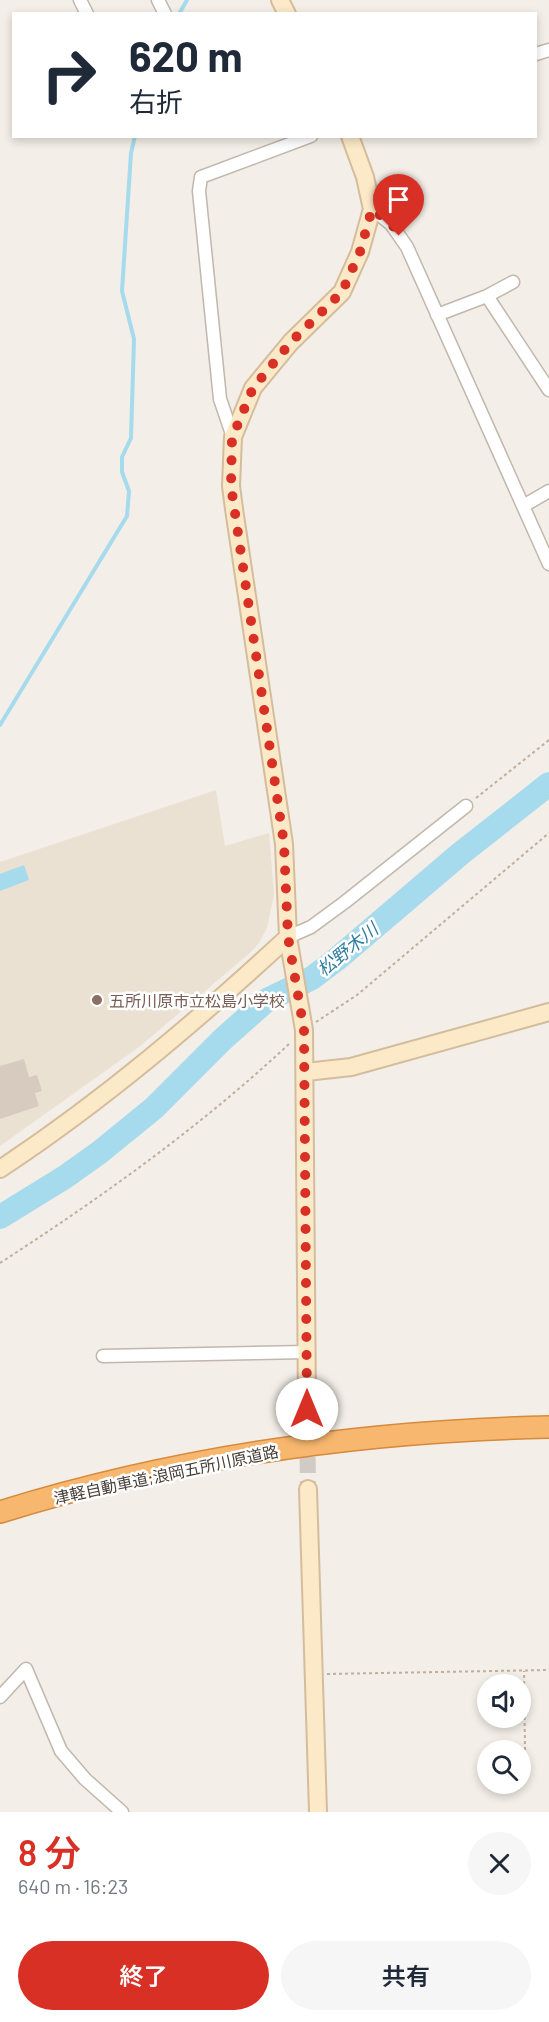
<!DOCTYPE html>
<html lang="ja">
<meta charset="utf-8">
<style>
body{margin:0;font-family:Barlow,"Noto Sans JP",sans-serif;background:#f6f6f7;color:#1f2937;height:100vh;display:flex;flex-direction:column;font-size:22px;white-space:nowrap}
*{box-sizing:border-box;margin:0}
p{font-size:20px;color:#747a83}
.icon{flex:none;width:33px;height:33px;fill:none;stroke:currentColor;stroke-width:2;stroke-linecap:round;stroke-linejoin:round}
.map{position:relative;height:1812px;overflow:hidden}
.sheet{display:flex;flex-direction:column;background:#fff;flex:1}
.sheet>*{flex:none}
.banner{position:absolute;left:12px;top:12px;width:525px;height:126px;border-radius:0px;box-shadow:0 3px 9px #0003;background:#fff;color:#1f2937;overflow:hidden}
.fabs{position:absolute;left:477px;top:1674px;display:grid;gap:12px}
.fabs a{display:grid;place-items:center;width:54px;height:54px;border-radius:50%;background:#fff;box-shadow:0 3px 9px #0003;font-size:30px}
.pin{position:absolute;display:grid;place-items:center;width:51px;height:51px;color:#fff;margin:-62px -26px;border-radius:50% 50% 50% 0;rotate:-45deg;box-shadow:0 0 6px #0007}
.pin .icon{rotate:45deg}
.me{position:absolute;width:66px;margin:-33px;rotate:0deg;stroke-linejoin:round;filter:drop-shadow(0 0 4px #0008)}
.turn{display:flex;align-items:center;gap:21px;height:126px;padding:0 18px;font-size:27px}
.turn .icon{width:78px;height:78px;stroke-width:2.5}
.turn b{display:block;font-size:42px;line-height:51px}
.round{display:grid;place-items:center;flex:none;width:63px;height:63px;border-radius:32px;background:#f6f6f7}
.overview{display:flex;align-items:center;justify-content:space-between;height:102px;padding:0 18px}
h1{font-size:36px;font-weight:600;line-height:45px;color:#d93025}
.action{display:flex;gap:12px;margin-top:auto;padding:12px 18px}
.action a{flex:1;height:69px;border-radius:36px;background:#d93025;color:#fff;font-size:24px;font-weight:600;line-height:69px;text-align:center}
.action a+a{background:#f6f6f7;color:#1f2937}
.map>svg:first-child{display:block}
</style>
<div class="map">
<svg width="549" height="1812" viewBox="0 0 549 1812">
<rect width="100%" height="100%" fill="#f3eee7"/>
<path fill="#ebe1d2" d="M216,790L225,846L269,833L274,894L267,928L259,943L251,952L139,1047L0,1146V862Z"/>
<path fill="#a6daed" d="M24,865L29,880L0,891V874Z"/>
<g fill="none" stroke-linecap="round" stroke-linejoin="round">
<path stroke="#a6daed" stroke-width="4" d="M179,14L187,0
M0,725L127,516L129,491L122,472V457L131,438L134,339L122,291L131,153L135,136"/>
<path stroke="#a6daed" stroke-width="24" d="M0,1217L65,1177L100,1152L154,1108L223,1039L267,1000L312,978L337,959L460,854L549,784"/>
</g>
<path fill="#d7cbc0" d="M24,1059L29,1077L37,1075L42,1091L35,1093L39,1106L0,1119V1066Z"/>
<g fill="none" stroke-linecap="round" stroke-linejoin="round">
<path stroke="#d0cbc4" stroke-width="16" stroke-dasharray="16 8" stroke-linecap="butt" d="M307,1409L308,1489"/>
<defs>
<path id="street" d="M80,0L87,14
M158,0L165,14
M536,54L549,50
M372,209L391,224L407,247L549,564
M487,296L549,390
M437,315L487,296L513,282
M233,437L220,399L199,191L201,177L311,136
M525,505L549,491
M288,937L311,927L345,902L466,806
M103,1356L307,1352
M0,1697L26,1669L61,1751L85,1779L122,1812"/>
<path id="secondary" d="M280,0L287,14
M306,1072L351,1067L549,1012
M0,1169C103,1101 197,1021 288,937
M307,1409L304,1030L288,937L284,844L234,509L231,486L233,437L253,388L291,342L342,292L360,252L372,209L365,177L350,136
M308,1489L318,1812"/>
<path id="highway" d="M0,1512C177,1457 364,1431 549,1427"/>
</defs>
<use href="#street" stroke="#c1b7ad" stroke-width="15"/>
<use href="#secondary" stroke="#d4bd9c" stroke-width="20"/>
<use href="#highway" stroke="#d68a3e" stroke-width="24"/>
<path stroke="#bfae9c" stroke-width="2" stroke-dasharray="3 3" stroke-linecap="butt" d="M476,798L549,740
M316,1022L357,995L549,833
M0,1263C102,1197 200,1127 289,1044
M327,1674L549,1670
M520,1761L525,1750L524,1671
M482,1762H488"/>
<use href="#street" stroke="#fff" stroke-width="12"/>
<use href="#secondary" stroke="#fce9c8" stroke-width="16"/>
<use href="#highway" stroke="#f7b76e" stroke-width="21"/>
</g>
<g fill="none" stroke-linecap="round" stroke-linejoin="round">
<path stroke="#d93025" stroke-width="10" stroke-dasharray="0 18" d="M307,1409L304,1030L288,937L284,844L231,486L232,438L253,388L291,342L342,292L360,252L372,209L392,224L399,236"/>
</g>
<circle fill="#8d6e63" stroke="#fff" stroke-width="2" cx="97" cy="1000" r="6"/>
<g text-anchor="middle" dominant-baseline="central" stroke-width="5" stroke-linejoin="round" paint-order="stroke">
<g font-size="16" fill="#785e54" stroke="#fff" text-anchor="start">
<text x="109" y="1000">五所川原市立松島小学校</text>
</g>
<g font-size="16" fill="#463e37" stroke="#fff">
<text transform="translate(166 1474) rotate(-12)">津軽自動車道;浪岡五所川原道路</text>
</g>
<g font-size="18" font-style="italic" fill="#307e9d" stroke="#fff">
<text transform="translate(347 949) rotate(-39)">松野木川</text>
</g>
</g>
</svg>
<div class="fabs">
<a><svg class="icon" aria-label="sound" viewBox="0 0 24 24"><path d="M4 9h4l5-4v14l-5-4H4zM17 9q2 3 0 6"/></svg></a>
<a><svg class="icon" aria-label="search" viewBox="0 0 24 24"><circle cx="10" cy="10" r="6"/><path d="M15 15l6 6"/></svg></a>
</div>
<div class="pin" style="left:399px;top:236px;background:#d93025"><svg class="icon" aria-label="arrive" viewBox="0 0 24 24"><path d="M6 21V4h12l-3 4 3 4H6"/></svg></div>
<svg class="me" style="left:307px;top:1409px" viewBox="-20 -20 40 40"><circle r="19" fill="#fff"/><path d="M0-13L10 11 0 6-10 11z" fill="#d93025"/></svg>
<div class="banner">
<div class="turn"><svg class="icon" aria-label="right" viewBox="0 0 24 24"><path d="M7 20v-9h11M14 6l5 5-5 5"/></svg><div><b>620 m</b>右折</div></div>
</div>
</div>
<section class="sheet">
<div class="overview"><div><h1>8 分</h1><p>640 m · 16:23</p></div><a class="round"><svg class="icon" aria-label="close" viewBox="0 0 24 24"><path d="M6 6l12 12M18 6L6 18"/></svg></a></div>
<div class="action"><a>終了</a><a>共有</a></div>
</section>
